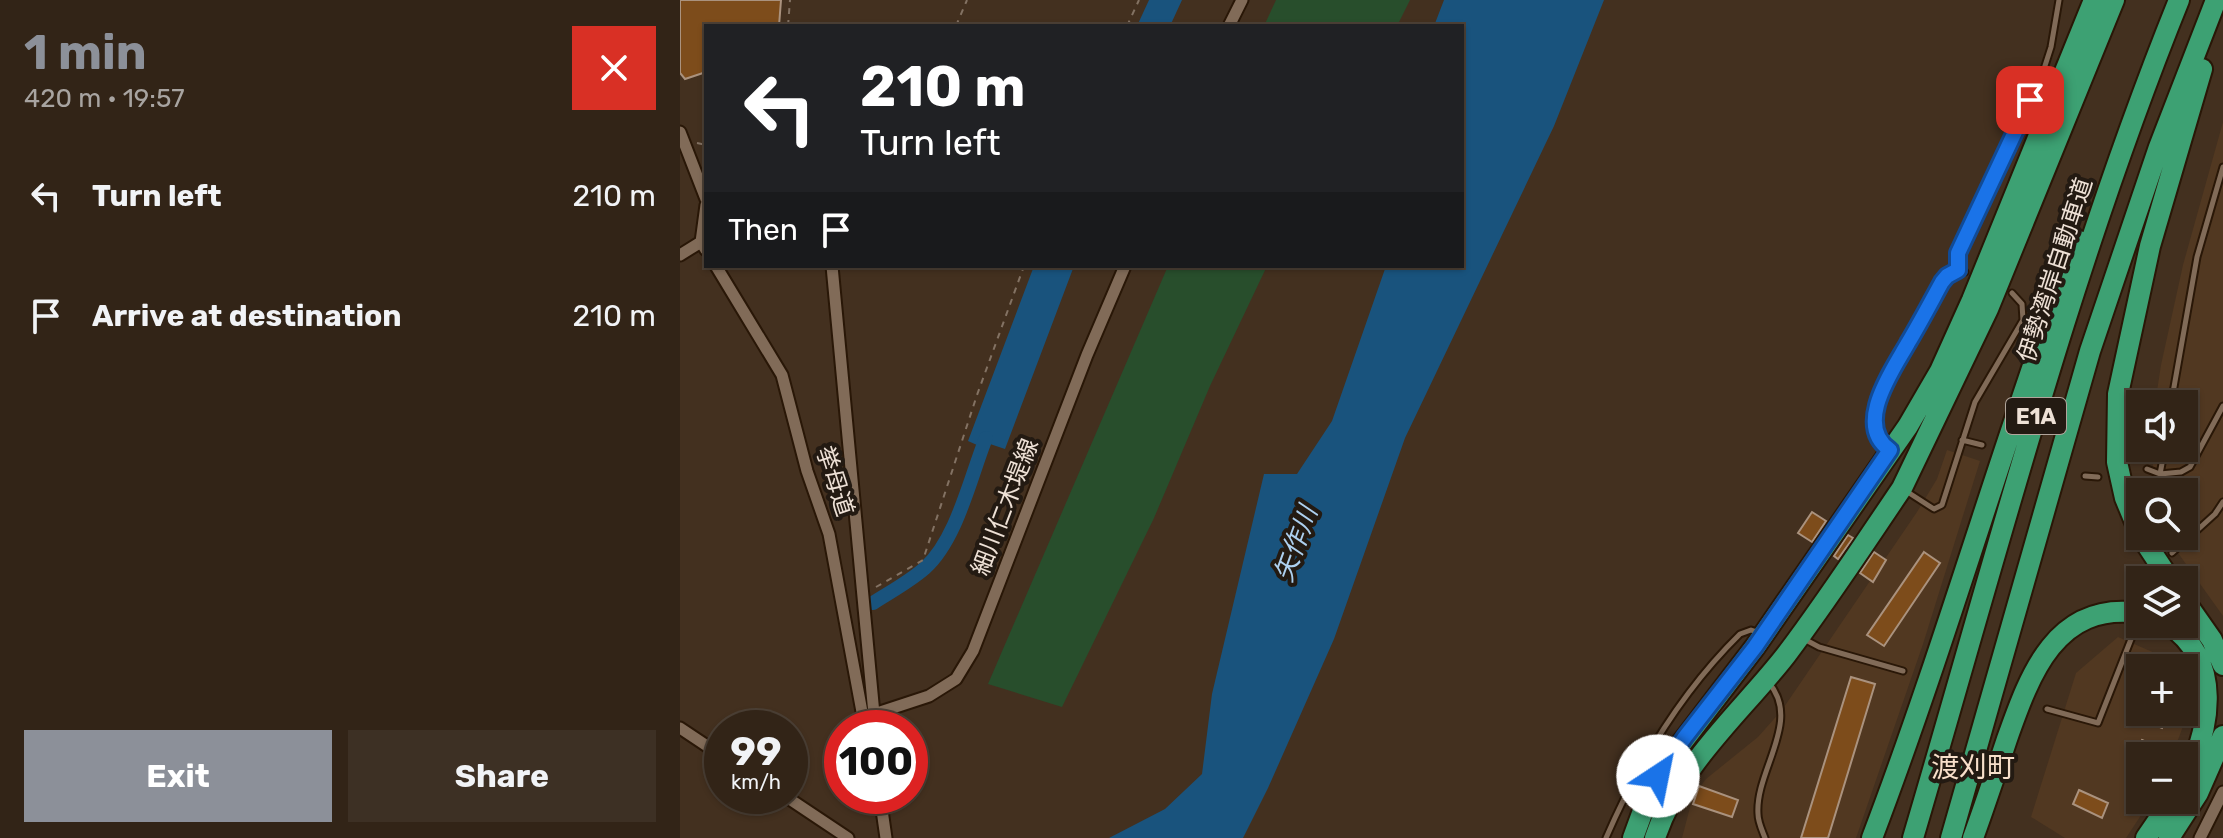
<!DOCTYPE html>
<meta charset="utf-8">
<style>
body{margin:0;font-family:Rubik,"Noto Sans JP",sans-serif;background:#3d3024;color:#f1f3f6;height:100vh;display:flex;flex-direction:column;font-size:30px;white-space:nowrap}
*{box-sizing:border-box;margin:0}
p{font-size:26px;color:#a8a4a1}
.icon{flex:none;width:44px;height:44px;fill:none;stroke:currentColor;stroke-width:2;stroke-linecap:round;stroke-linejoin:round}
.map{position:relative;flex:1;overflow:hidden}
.sheet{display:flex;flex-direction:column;background:#322417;width:680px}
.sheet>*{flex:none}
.hud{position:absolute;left:24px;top:24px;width:760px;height:244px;border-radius:0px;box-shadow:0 2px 6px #0004,0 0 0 2px #4d4136;background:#202124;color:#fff;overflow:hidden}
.buttons{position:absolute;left:1446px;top:390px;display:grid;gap:16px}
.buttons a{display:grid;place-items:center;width:72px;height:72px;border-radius:0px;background:#322417;box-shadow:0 2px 6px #0004,0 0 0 2px #4d4136;font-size:40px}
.speed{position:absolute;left:24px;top:710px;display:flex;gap:16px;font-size:40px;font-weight:700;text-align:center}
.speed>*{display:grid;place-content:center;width:104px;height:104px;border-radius:50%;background:#322417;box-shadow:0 2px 6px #0004,0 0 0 2px #4d4136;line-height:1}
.speed small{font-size:20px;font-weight:400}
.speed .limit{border:12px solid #d22;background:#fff;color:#111}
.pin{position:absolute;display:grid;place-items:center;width:68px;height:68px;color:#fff;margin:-34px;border-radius:16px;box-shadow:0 4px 12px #0006}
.me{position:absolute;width:88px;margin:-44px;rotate:34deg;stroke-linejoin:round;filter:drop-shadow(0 0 6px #0008)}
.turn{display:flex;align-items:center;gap:28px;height:168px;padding:0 24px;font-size:36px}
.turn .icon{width:104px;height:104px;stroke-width:2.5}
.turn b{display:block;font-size:56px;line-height:68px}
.then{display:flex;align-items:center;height:76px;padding:0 24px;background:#0003;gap:16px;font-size:30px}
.round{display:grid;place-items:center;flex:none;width:84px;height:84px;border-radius:0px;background:#3d3024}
.overview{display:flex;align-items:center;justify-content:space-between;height:136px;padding:0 24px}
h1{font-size:48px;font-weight:700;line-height:60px;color:#8c9099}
.action{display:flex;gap:16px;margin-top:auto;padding:16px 24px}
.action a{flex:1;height:92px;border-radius:0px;background:#8c9099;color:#fff;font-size:32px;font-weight:700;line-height:92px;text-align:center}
.action a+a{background:#3d3024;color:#f1f3f6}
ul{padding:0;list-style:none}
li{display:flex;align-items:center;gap:24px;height:120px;padding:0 24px}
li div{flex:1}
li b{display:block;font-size:30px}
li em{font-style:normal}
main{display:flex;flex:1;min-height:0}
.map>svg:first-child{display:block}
</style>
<main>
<section class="sheet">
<div class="overview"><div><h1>1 min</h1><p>420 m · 19:57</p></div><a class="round" style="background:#d93025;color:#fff"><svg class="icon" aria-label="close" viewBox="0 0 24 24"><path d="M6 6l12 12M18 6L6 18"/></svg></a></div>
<ul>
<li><svg class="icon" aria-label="left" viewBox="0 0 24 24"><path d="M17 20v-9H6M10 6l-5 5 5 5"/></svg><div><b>Turn left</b></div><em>210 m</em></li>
<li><svg class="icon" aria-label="arrive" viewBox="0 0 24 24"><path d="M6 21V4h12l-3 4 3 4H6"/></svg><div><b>Arrive at destination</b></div><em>210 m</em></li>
</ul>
<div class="action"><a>Exit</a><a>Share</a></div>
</section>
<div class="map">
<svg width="1543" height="838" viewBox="0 0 1543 838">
<rect width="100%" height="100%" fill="#43301f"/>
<path fill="#513821" d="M1543,122V616L1486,536H1504V492H1475L1473,479V448H1504V404H1475L1481,365L1503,265Z
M1267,450L1300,461L1243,644L1176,838H1002L1013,796L1026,779L1078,737L1102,710L1237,512L1257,479Z
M1438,637L1477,654L1491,664L1494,668H1460V712H1504L1502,729L1492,756H1460V800H1471L1446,838H1385L1351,817L1396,673Z"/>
<path fill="#284e2c" d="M596,0H730L717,26H584Z
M488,266H587L530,386L474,518L382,707L308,684Z"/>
<path fill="#19537d" d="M469,0H502L490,26H457Z
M764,0H924L874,126L725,438L654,639L588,788L563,838H429L485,809L522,774L532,694L584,474H617L652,421L706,266H782V26H754Z
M354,266H394L325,449L310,444L305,457L294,453L297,445L288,441Z"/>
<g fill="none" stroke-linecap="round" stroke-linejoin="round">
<path stroke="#19537d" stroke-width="14" d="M193,603C210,592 229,582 245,568C277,539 290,478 306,438"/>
</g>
<path fill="#7d4c1b" stroke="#aa927e" stroke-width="2" d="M0,0H101L99,26H26V72L5,79L0,73Z
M1132,512L1146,521L1132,542L1118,533Z
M1168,535L1173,538L1158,559L1154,556Z
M1194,552L1206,560L1193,582L1180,573Z
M1244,552L1260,563L1204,646L1187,635Z
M1171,677L1195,684L1148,838H1121Z
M1471,712H1488L1482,728L1467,722Z
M1462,740L1477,747L1473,756H1454Z
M1019,786L1058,800L1052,817L1013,804Z
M1399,790L1428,803L1422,818L1393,804Z"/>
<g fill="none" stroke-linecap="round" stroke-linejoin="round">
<defs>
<path id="service" d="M1278,270V253L1363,72L1371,47L1379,0
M1491,404L1517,257L1543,167
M1282,440L1302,445
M1207,448L1196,435L1199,396L1262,282L1272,272H1285
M1467,469L1480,474L1485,448
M1480,474L1501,472L1510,467L1543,406
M1405,476L1418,477
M1226,491L1254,509L1262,505L1295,402L1343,320L1342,304L1332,293
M1492,553L1535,514L1543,502
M1124,639L1139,647L1223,671
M1367,709L1418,723L1455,629
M926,838C958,764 1002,691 1060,634L1071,630L1080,633
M1085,838C1082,830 1078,822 1078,814C1075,771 1122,721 1089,683"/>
<path id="minor" d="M549,26L562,0
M0,132L26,199
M26,205L21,242L26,250
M0,255L21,242
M36,266L102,375L127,471L149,534L185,728
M152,266L194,714
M182,718L249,696L276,679L293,651L407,355L445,266
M0,728L42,756
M105,796L168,838
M200,796L206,838
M1520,838L1543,792"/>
<path id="motorway" d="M1460,534L1445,498L1437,462L1438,394L1470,246L1522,69
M1461,536L1490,580
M1504,600L1532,640L1543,665
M1488,624C1543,660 1531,730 1504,780
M953,838L968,797L991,757L1075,647L1228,426L1260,371L1292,300L1414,0
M975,838C999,764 1060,714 1106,655C1147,601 1184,544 1222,488L1308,309L1434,0
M1192,838C1267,641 1324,438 1397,240
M1233,838C1316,557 1389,272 1499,0
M1271,838L1410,351L1479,147L1536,0
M1293,838C1305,805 1316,772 1327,739C1350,674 1376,601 1460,613
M1466,838L1492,800
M1489,838L1518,793L1543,736"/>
</defs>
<use href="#service" stroke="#291707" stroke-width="9"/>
<use href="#minor" stroke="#291707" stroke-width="15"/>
<use href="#motorway" stroke="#291707" stroke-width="24"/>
<path stroke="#837263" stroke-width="2" stroke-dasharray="6 6" stroke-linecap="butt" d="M108,26L110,0
M276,26L287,0
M447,26L459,0
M17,143L26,145
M196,587L243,560L297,395L344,266"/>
<use href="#service" stroke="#816b58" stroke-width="5"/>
<use href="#minor" stroke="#816b58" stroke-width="11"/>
<use href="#motorway" stroke="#3da173" stroke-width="20"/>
</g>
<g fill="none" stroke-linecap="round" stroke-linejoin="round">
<defs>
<path id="route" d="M978,776L1005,737L1075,647L1210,450C1173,425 1213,370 1228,343C1240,323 1251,302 1262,282L1267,276L1278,270V253L1350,100"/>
</defs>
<use href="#route" stroke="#114b97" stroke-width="20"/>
<use href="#route" stroke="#1a73e8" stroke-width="14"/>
</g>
<g text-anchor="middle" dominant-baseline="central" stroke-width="8" stroke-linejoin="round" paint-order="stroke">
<rect fill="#231a12" stroke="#b1a59b" stroke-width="2" x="1326" y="398" width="60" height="36" rx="6"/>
<g font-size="22" font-weight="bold" fill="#eee1d6">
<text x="1356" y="416">E1A</text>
</g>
<g font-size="24" fill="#eee1d6" stroke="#231a12">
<text transform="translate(1375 270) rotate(-72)">伊勢湾岸自動車道</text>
<text transform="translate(155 481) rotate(72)">挙母道</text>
<text transform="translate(325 507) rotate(-69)">細川仁木堤線</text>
</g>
<g font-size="26" font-style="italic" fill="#add0ef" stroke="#231a12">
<text transform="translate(616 544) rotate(-70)">矢作川</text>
</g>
<g font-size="28" fill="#f8dfca" stroke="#231a12">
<text x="1293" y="767">渡刈町</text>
</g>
</g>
</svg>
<div class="buttons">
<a><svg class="icon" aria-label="sound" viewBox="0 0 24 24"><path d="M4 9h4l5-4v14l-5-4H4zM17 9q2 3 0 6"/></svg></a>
<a><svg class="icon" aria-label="search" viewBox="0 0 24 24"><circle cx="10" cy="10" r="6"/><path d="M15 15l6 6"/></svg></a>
<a><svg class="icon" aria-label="layers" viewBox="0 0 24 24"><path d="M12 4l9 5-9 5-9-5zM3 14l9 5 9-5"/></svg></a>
<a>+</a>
<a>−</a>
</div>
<div class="speed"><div>99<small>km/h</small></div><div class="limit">100</div></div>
<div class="pin" style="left:1350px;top:100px;background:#d93025"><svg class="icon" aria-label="arrive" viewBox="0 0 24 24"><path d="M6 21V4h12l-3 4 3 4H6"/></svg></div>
<svg class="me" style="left:978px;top:776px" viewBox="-20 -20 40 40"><circle r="19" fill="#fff"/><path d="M0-13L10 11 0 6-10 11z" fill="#1a73e8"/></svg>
<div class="hud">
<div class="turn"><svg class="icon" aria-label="left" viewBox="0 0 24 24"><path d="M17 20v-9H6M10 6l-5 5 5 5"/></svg><div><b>210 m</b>Turn left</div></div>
<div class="then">Then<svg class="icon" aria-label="arrive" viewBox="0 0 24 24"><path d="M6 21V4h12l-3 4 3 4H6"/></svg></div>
</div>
</div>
</main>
